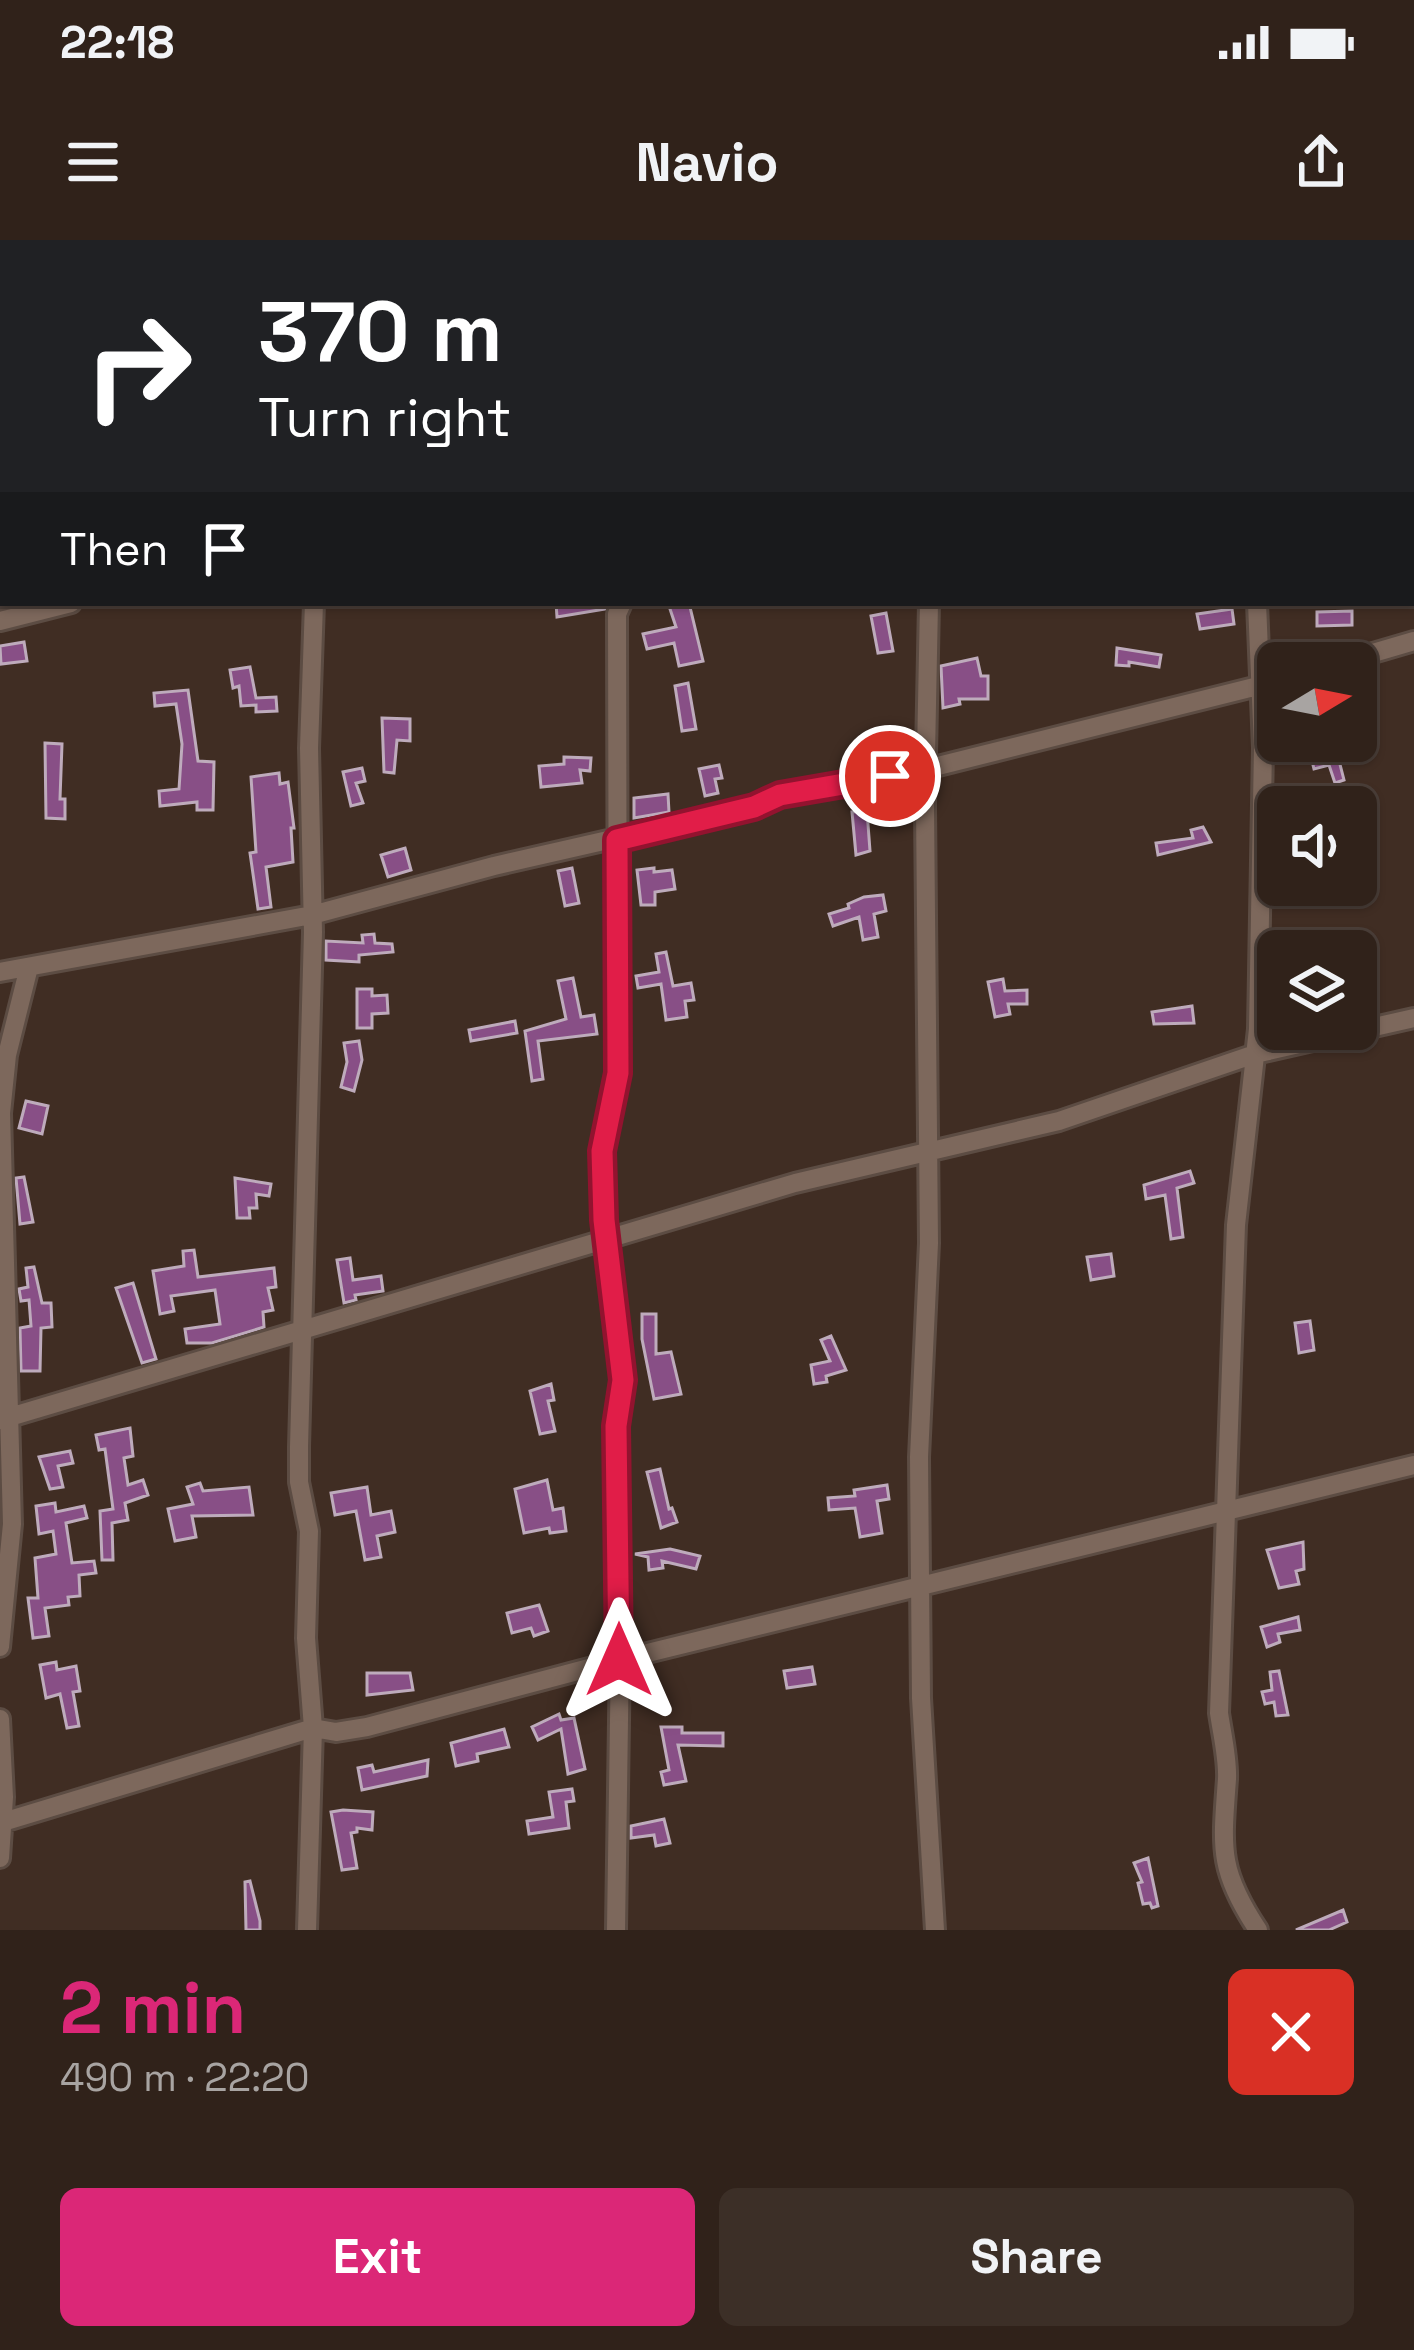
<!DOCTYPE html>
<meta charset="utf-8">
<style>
body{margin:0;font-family:"Space Grotesk",sans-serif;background:#3c2f27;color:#f1f3f6;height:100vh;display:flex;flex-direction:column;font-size:45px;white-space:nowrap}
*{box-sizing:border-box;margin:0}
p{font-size:39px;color:#a8a4a2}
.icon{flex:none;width:66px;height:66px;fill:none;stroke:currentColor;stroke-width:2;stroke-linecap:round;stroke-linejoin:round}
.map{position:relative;height:1690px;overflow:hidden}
.panel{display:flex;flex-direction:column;background:#30221a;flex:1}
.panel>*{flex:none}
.guide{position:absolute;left:0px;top:0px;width:1416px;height:366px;box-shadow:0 3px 9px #0004,0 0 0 3px #4b3f39;background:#202124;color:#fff;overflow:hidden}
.needle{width:78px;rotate:80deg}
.tools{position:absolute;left:1257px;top:402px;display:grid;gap:24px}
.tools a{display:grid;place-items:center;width:120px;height:120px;border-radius:18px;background:#30221a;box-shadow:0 3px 9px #0004,0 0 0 3px #4b3f39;font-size:60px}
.pin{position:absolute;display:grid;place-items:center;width:102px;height:102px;color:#fff;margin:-51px;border:6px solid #fff;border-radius:50%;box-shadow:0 3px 12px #0007}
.me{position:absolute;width:132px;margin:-66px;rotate:0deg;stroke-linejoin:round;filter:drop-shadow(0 0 9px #0008)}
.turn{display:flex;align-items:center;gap:42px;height:252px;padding:0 60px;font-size:54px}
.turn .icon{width:156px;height:156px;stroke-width:2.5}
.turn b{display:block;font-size:84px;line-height:102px}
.then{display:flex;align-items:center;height:114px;padding:0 60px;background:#0003;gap:24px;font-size:45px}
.round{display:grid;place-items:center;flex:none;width:126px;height:126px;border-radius:18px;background:#3c2f27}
.summary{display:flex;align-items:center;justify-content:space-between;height:204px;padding:0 60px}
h1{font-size:72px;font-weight:700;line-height:90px;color:#db2777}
.button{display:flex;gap:24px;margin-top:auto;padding:24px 60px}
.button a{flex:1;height:138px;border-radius:18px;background:#db2777;color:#fff;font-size:48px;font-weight:700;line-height:138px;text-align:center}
.button a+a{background:#3c2f27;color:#f1f3f6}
.status{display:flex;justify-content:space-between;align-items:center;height:84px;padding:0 60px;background:#30221a;direction:ltr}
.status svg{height:33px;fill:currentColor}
header{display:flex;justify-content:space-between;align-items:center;height:156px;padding:0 60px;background:#30221a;font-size:54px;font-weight:700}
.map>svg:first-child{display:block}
</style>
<div class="status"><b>22:18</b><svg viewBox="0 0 49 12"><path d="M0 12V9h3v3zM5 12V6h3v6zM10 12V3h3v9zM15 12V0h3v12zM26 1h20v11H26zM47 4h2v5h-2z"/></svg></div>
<header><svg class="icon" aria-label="menu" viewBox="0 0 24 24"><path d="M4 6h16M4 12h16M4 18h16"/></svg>Navio<svg class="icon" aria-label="share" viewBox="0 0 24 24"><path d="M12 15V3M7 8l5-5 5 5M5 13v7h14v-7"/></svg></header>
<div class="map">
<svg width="1414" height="1690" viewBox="0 0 1414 1690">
<rect width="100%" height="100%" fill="#402d23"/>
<path fill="#884f86" stroke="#beabbc" stroke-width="3" d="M556,363H604L605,369L557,377Z
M668,363H689L703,421L679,426L674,403L647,409L643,394L676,387Z
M1232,369L1234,384L1200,389L1197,374Z
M1352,371V385L1317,386V372Z
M886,373L893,411L878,413L871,376Z
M24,402L27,421L1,424L0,406Z
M1117,408L1161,415L1159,427L1129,422V426L1116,425Z
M977,418L981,436H988V459H959L960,464L943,468L941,426Z
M250,427L256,458L276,457L277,471L256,472V465L241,466L239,446L233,448L230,430Z
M688,443L696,489L682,491L675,446Z
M188,450L198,521L214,522L213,570H197V562L160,566L159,551L179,549L182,504L176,464L155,466L154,453Z
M382,478L410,479V501L397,500L394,533L384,532Z
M1322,501H1334L1344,540L1335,543L1329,525L1314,529L1311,517L1326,514Z
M45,503L62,504L60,559H65V579L46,578Z
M564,517L591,518L590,531L580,530L582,543L541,547L539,526L564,524Z
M719,525L722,538L715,539L718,553L705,556L699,529Z
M362,528L365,541L356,543L363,563L351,566L343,532Z
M279,533L280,544L288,542L294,588H291L293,622L266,627L271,667L258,669L250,613L256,612L251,537Z
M668,554L669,572L634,578V558Z
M867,571L870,611L856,615L852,572Z
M1203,587L1211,602L1158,615L1156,603L1193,598L1191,590Z
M405,608L411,630L388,637L381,615Z
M572,628L579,663L565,666L558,631Z
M654,628V632L672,630L675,649L655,652V665H641L637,630Z
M883,655L886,671L874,674L878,697L863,700L859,677L833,686L829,674L849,668L848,664L864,657Z
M374,694L375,703L392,704L393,712L359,715V722L326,720V701L363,703L362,695Z
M666,712L673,746L691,743L694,760L685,761L687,777L666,780L661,744L638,748L636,736L659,732L656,714Z
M573,738L581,777L594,775L597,794L538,801L543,839L532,841L525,791L566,779L558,741Z
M1003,739L1005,751L1027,750V764H1008L1010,774L995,777L988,742Z
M357,749H372V756L387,755L388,773L372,774V788H357Z
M1192,766L1194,783L1154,784L1152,772Z
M515,781L517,793L471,801L469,790Z
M359,801L362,820L354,851L341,847L347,822L344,803Z
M26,861L48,866L42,894L19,888Z
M1190,931L1194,943L1177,948L1183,997L1171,999L1165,955L1146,959L1144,945Z
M24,937L33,982L20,984L16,938Z
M235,938L271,944L269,956L256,954L257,968H249L250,978H237Z
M194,1010L198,1037L274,1028L276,1047L268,1048L273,1070L263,1072L264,1087L212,1103H187L185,1089L220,1084L215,1050L171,1056L174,1071L160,1074L153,1031L184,1026L183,1011Z
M1111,1014L1114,1036L1091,1040L1087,1017Z
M350,1018L353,1040L381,1036L383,1051L355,1055L356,1060L344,1063L337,1020Z
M34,1027L42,1063H51L52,1087L41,1088L40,1131H21L20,1088L31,1086L29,1060L21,1061L19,1049L28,1047L26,1028Z
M133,1043L156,1119L142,1123L116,1048Z
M642,1074H656V1114L671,1112L681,1154L654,1159L642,1099Z
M1310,1081L1314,1110L1299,1113L1295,1083Z
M831,1096L846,1130L826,1136L827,1142L814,1144L811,1125L830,1121L821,1100Z
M551,1144L554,1160L548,1161L555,1191L540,1194L530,1151Z
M130,1188L133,1216L124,1218L128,1245L143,1240L148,1255L125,1263L128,1280L112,1283L113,1320H102L100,1271L113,1269L105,1209L99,1210L96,1195Z
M70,1211L73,1223L58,1226L63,1247L50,1249L39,1217Z
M660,1229L669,1269L672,1268L677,1282L661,1288L647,1232Z
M547,1240L553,1270L563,1268L566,1291L550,1293L549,1288L524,1293L515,1249Z
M200,1243L203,1251L249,1247L253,1275L192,1276L196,1297L175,1301L168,1269L193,1264L187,1247Z
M887,1245L889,1259L877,1261L882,1293L860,1297L855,1268L829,1270L828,1258L855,1256L854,1250Z
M367,1247L371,1275L391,1271L395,1292L377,1296L381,1317L365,1320L356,1271L335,1275L331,1253Z
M55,1263L56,1272L84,1266L87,1278L66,1283L72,1323L94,1321L96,1333L79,1335L80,1356L68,1357L69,1365L45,1368L49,1396L33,1398L28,1358H38L35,1318L56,1314L53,1291L39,1294L36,1266Z
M1303,1302L1304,1329L1296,1331L1299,1344L1279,1348L1267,1310Z
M670,1309L700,1316L696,1329L662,1321L663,1328L649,1330L648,1317L635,1314Z
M539,1365L548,1391L534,1396L531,1388L512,1393L507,1373Z
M1298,1377L1300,1390L1278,1394L1280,1402L1267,1407L1261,1387Z
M56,1422L57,1430L76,1426L80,1451L73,1452L79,1486L67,1488L60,1454L46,1458L40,1425Z
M812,1427L815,1444L787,1448L784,1431Z
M1279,1431L1288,1475L1276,1476L1274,1462L1265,1464L1262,1452L1272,1450L1270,1432Z
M367,1433H410L413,1450L367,1455Z
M559,1474L561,1480L574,1478L585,1529L568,1534L561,1489L538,1500L532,1487Z
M661,1487H682V1493H723V1506L678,1505L686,1541L664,1545L661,1532L669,1530Z
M504,1489L509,1507L477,1514L478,1521L456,1526L451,1503Z
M428,1520L427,1536L362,1550L358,1528L372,1525L374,1532Z
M572,1549L574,1561L566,1562L569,1588L529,1594L527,1581L553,1577L549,1552Z
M343,1570L373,1572L372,1590L357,1588V1592L351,1593L357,1628L342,1630L331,1572Z
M664,1579L670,1603L656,1606L654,1595L631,1598V1586Z
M1148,1618L1158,1666L1152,1668L1150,1663L1143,1664L1138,1643L1142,1642L1134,1623Z
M250,1641L260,1681V1690H246L245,1642Z
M1343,1670L1347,1682L1329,1690H1296Z"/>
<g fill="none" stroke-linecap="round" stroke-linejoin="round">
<defs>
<path id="minor" d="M1251,0V3
M38,3V0
M329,3V0
M625,3V0
M933,3L934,0
M1413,27H1414
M929,363L925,565L929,1003L919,1217L921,1458L935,1690
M1257,363L1263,508L1258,789L1236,985L1219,1473C1222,1494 1228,1518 1227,1539C1222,1608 1218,1630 1258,1690
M0,381L71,363
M1339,423L1414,401
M0,732L312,675L494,626L753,567L780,555L926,529L1278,441
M0,1180L795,943L1059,881L1255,814L1414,778
M0,1407L12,1284L1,873L7,815L29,727
M0,1479L4,1557L0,1618
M0,1583L313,1488L336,1492L367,1487L619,1420L1414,1225
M307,1690L313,1488L306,1398L309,1291L299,1242V1207L313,692L309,508L314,363
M616,1690L620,1411L616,1186L623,1140L604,980L602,911L618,833L617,374L622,363"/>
</defs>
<use href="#minor" stroke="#5c4c43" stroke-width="24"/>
<use href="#minor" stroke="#7d685c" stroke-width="18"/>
</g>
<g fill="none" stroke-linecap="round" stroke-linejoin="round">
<defs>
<path id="route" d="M619,1420L616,1186L623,1140L604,980L602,911L618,833L617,600L754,567L780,555L890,536"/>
</defs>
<use href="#route" stroke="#92132f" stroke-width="30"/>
<use href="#route" stroke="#e11d48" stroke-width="21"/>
</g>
</svg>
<div class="tools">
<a><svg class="needle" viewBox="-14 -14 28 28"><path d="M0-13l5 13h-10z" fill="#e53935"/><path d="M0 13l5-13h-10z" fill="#a8a4a2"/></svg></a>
<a><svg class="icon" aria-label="sound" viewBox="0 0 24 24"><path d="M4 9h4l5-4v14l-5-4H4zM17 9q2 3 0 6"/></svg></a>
<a><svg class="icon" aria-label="layers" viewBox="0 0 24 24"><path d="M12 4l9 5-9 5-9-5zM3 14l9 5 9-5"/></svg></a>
</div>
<div class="pin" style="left:890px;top:536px;background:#d93025"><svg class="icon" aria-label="arrive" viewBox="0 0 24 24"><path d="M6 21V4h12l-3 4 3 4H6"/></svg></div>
<svg class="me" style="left:619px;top:1420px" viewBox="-20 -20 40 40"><path d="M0-17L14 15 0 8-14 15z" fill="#e11d48" stroke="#fff" stroke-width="4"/></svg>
<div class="guide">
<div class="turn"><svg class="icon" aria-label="right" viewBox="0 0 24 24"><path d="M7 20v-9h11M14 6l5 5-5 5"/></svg><div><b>370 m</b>Turn right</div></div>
<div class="then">Then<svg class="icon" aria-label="arrive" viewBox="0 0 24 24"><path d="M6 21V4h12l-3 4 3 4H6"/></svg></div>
</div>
</div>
<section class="panel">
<div class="summary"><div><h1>2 min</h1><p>490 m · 22:20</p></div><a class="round" style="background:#d93025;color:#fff"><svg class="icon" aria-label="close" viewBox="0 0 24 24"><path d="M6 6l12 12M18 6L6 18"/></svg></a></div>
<div class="button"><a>Exit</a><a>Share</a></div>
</section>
